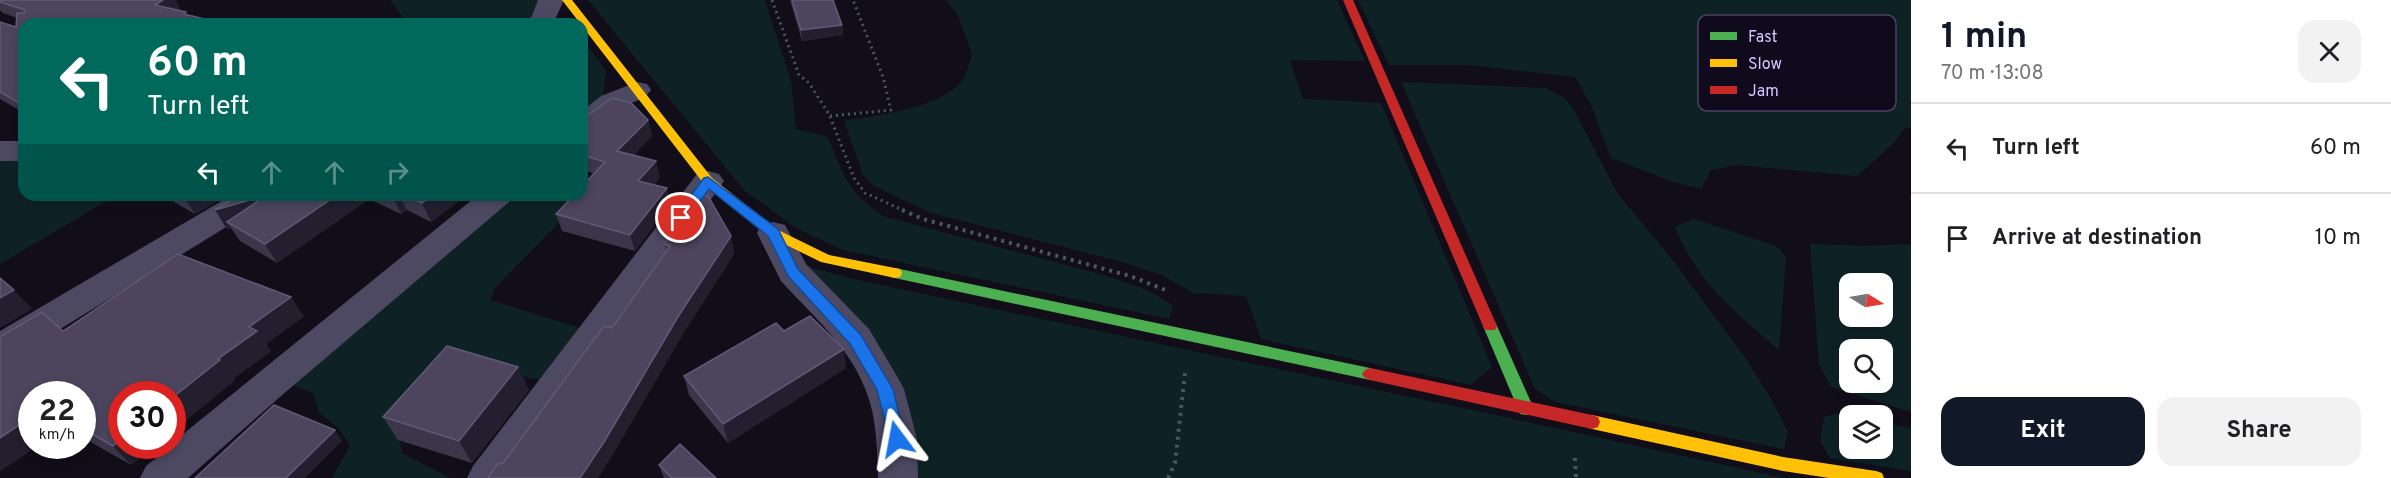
<!DOCTYPE html>
<meta charset="utf-8">
<style>
body{margin:0;font-family:Overpass,sans-serif;background:#f2f2f2;color:#202124;height:100vh;display:flex;flex-direction:column;font-size:22px;white-space:nowrap}
*{box-sizing:border-box;margin:0}
p{font-size:20px;color:#757577}
.icon{flex:none;width:33px;height:33px;fill:none;stroke:currentColor;stroke-width:2;stroke-linecap:round;stroke-linejoin:round}
.map{position:relative;flex:1;overflow:hidden}
.details{display:flex;flex-direction:column;background:#fff;width:480px}
.details>*{flex:none}
.top-card{position:absolute;left:18px;top:18px;width:570px;height:183px;border-radius:18px;box-shadow:0 3px 9px #0003;background:#00695c;color:#fff;overflow:hidden}
.needle{width:39px;rotate:101deg}
.controls{position:absolute;left:1839px;top:273px;display:grid;gap:12px}
.controls a{display:grid;place-items:center;width:54px;height:54px;border-radius:12px;background:#fff;box-shadow:0 3px 9px #0003;font-size:30px}
.speed{position:absolute;left:18px;top:381px;display:flex;gap:12px;font-size:30px;font-weight:700;text-align:center}
.speed>*{display:grid;place-content:center;width:78px;height:78px;border-radius:50%;background:#fff;box-shadow:0 3px 9px #0003;line-height:1}
.speed small{font-size:15px;font-weight:400}
.speed .limit{border:9px solid #d22;background:#fff;color:#111}
.pin{position:absolute;display:grid;place-items:center;width:51px;height:51px;color:#fff;margin:-26px;border:3px solid #fff;border-radius:50%;box-shadow:0 2px 6px #0007}
.me{position:absolute;width:66px;margin:-33px;rotate:347deg;stroke-linejoin:round;filter:drop-shadow(0 0 4px #0008)}
.turn{display:flex;align-items:center;gap:21px;height:126px;padding:0 30px;font-size:27px}
.turn .icon{width:78px;height:78px;stroke-width:2.5}
.turn b{display:block;font-size:42px;line-height:51px}
.lanes{display:flex;align-items:center;height:57px;padding:0 30px;background:#0003;justify-content:center;gap:30px;direction:ltr}
.lanes .off{opacity:.35}
.round{display:grid;place-items:center;flex:none;width:63px;height:63px;border-radius:18px;background:#f2f2f2}
.head{display:flex;align-items:center;justify-content:space-between;height:102px;padding:0 30px}
h1{font-size:36px;font-weight:700;line-height:45px;color:#111827}
.primary-button{display:flex;gap:12px;margin-top:auto;padding:12px 30px}
.primary-button a{flex:1;height:69px;border-radius:18px;background:#111827;color:#fff;font-size:24px;font-weight:700;line-height:69px;text-align:center}
.primary-button a+a{background:#f2f2f2;color:#202124}
ul{padding:0;list-style:none}
li{display:flex;align-items:center;gap:18px;height:90px;padding:0 30px;border-top:2px solid #e0e0e0}
li div{flex:1}
li b{display:block;font-size:22px}
li em{font-style:normal}
main{display:flex;flex:1;min-height:0}
.map>svg:first-child{display:block}
</style>
<main>
<div class="map">
<svg width="1911" height="478" viewBox="0 0 1911 478">
<rect width="100%" height="100%" fill="#110e19"/>
<path fill="#0e2225" fill-rule="evenodd" d="M390,0H540L532,18L526,24H408Z
M588,0H765L791,81L796,129L828,137C843,175 848,192 883,216L1107,276L1147,290L1173,305L1169,319L843,250L796,228L744,190Z
M946,0H1337L1365,61L1290,60L1303,99L1381,103L1492,367L1471,385L1261,339L1246,296L1193,293L1162,275L1122,262L931,213L874,186L863,175L844,121C877,115 940,109 962,81C967,74 969,62 972,54L958,16Z
M1358,0H1911V127L1905,128L1893,144L1857,176L1737,165L1711,170L1701,189L1671,181L1611,158L1591,105L1575,77L1470,65H1389Z
M582,38L606,71L603,96L582,115Z
M1401,82L1545,88L1563,97L1571,105L1618,194L1672,259L1747,360L1773,402L1788,432L1784,449L1555,402L1535,389Z
M24,156V195H117L0,264V157Z
M584,189L581,200L495,288L490,300L583,329L544,381L475,366L397,426L402,453L450,478H332L350,445L338,428L319,412L313,393L285,382L511,195H582Z
M1694,219L1776,246L1786,256L1779,350C1734,311 1699,285 1675,227Z
M1810,244L1864,246L1911,244V412L1831,387L1819,364ZM1850,284H1882V316H1850ZM1850,350H1882V382H1850Z
M802,265L853,279L1505,417L1783,478H906L907,453Z
M1839,413L1850,416V448H1882L1883,423L1911,428V471L1830,458L1820,441L1824,417Z"/>
<g fill="none" stroke-linecap="round" stroke-linejoin="round">
<path stroke="#4a5666" stroke-width="3" stroke-dasharray="2 4" stroke-linecap="butt" d="M772,0L799,75L809,83L829,114L854,178L865,193L905,211
M830,116L891,110L883,77L853,0"/>
<path stroke="#4a5666" stroke-width="4" stroke-dasharray="3 5" stroke-linecap="butt" d="M902,210L923,219L1130,276L1168,291
M1575,458L1576,478
M1168,478L1175,463L1185,373"/>
<path fill="#4e4962" fill-rule="evenodd" d="M538,0H564L553,24H526L532,16Z
M637,82L647,84L651,90C644,100 632,102 622,107C608,116 599,130 582,134V111L601,96Z
M0,141H24V161H0Z
M708,171L719,174L724,181L719,188L510,478H467L473,466L697,174Z
M232,195H272L267,202L13,358L0,362V331Z
M478,195H514L509,202L281,396L188,478H140L146,466L172,446V443Z
M773,222L785,225L806,264L869,329L898,378L904,389L917,439L918,478H878C877,449 877,418 866,391C850,347 811,314 781,281L757,233L761,225Z"/>
<path fill="#4caf50" fill-rule="evenodd" d="M895,268L1370,368L1375,370L1378,374L1375,378L1370,380L890,277L888,273Z
M1490,320L1495,322L1497,326L1534,409L1532,414L1526,415L1520,414L1518,409L1483,326L1485,322Z"/>
<path fill="#ffc107" fill-rule="evenodd" d="M562,0H572L712,178L778,230L829,255L900,269L902,273L900,277L895,278L821,262L768,236L704,184Z
M1592,415L1783,457L1876,471L1882,473L1884,478H1829L1783,471L1592,429L1586,427L1584,422L1586,417Z"/>
<path fill="#c62828" fill-rule="evenodd" d="M1343,0H1353L1497,326L1495,330H1485L1483,326Z
M1370,368L1592,415L1598,417L1600,422L1598,427L1592,429L1370,380L1365,378L1362,374L1365,370Z"/>
</g>
<path fill="#3b364a" d="M0,0L180,8L177,10L188,15L205,19L208,24H24V113L0,99V22L16,27L17,18L3,13L0,10Z
M790,0H833L842,25L843,35L802,41Z
M582,118L648,120L652,136L634,155L660,177L654,185L671,204L635,251L562,231L556,214L594,174L582,169Z
M162,195H228L195,214Z
M240,195H467L431,222L407,210L401,214L369,199L277,263L240,241L231,228L227,229L215,210Z
M731,236L734,254L684,332L610,459L503,463L612,328L666,251L664,244Z
M304,316L266,344L271,351L234,378L235,380L131,465L82,437V394H32V446H37L0,471V337L63,331Z
M784,331L846,368L728,443L689,395L684,376Z
M529,390L472,463L398,440L383,417Z
M659,465L716,478H664Z"/>
<path fill="#241f2e" d="M163,0H176L180,8L163,18L155,5Z
M205,19L208,24H198Z
M842,25L843,35L802,41L801,30Z
M648,120L652,136L622,167L617,151Z
M656,161L660,177L642,197L638,181Z
M667,188L671,204L635,251L630,235Z
M183,195H228L195,214L182,195Z
M267,195L227,222L231,228L227,229L215,210Z
M337,195H367L369,199L277,263L265,244Z
M392,195H399L407,210L401,214Z
M433,195H467L431,222L422,203Z
M731,236L734,254L684,332L610,459L598,478H580L679,315Z
M14,290L32,309L0,328V298Z
M291,297L304,316L266,344L271,351L234,378L235,380L172,431V398L218,359L249,327Z
M844,349L846,368L728,443L723,424Z
M518,367L529,390L472,463L459,441Z
M32,416V446H37L0,471V438Z
M335,430L342,441L305,478H286Z
M122,439V446H155L131,465L113,446Z"/>
<path fill="#4c455d" stroke="#615a76" stroke-width="1.5" d="M0,0H163L155,5L186,12L184,14L205,19L198,24H24V106L0,92V22L16,27L17,13H24L25,10L0,2Z
M792,0H833L842,25L801,30Z
M612,98L631,103L648,120L617,151L656,161L638,181L667,188L630,235L556,214L574,195H582V186L605,162L582,155V118H584Z
M240,195H337L265,244L227,222L267,195L215,210Z
M404,195H433L422,203Z
M701,195L708,196L731,236L679,315L604,442L580,478H488L497,464L503,463L604,326L612,328L670,246L664,244Z
M178,254L291,297L249,327L257,331L218,359L220,360L172,398V394H122V439L113,446L82,428V394H32V416L0,438V337L42,312L63,331Z
M0,278L14,290L0,298Z
M810,316L844,349L723,424L684,376L776,323L784,331Z
M447,346L518,367L459,441L383,417Z
M274,405L335,430L286,478H195Z
M680,444L716,478H672L659,465Z"/>
<path fill="#1a73e8" stroke="#114b97" stroke-width="1.5" d="M708,177L778,229L798,269L861,335L893,389L905,439L902,444L897,446L891,444L877,390L850,344L788,276L768,236L709,189L685,221H676L674,218L676,215L704,178Z"/>
<rect x="1698" y="15" width="198" height="96" rx="9" fill="#100a1d" stroke="#4b4261" stroke-width="1.5"/>
<rect x="1710" y="32" width="27" height="8" fill="#4caf50"/>
<rect x="1710" y="59" width="27" height="8" fill="#ffc107"/>
<rect x="1710" y="86" width="27" height="8" fill="#c62828"/>
<g font-size="16" fill="#d4c6ff">
<text x="1748" y="42">Fast</text>
<text x="1748" y="69">Slow</text>
<text x="1748" y="96">Jam</text>
</g>
</svg>
<div class="controls">
<a><svg class="needle" viewBox="-14 -14 28 28"><path d="M0-13l5 13h-10z" fill="#e53935"/><path d="M0 13l5-13h-10z" fill="#757577"/></svg></a>
<a><svg class="icon" aria-label="search" viewBox="0 0 24 24"><circle cx="10" cy="10" r="6"/><path d="M15 15l6 6"/></svg></a>
<a><svg class="icon" aria-label="layers" viewBox="0 0 24 24"><path d="M12 4l9 5-9 5-9-5zM3 14l9 5 9-5"/></svg></a>
</div>
<div class="speed"><div>22<small>km/h</small></div><div class="limit">30</div></div>
<div class="pin" style="left:681px;top:218px;background:#d93025"><svg class="icon" aria-label="arrive" viewBox="0 0 24 24"><path d="M6 21V4h12l-3 4 3 4H6"/></svg></div>
<svg class="me" style="left:897px;top:439px" viewBox="-20 -20 40 40"><path d="M0-17L14 15 0 8-14 15z" fill="#1a73e8" stroke="#fff" stroke-width="4"/></svg>
<div class="top-card">
<div class="turn"><svg class="icon" aria-label="left" viewBox="0 0 24 24"><path d="M17 20v-9H6M10 6l-5 5 5 5"/></svg><div><b>60 m</b>Turn left</div></div>
<div class="lanes"><svg class="icon" aria-label="left" viewBox="0 0 24 24"><path d="M17 20v-9H6M10 6l-5 5 5 5"/></svg><svg class="icon off" aria-label="ahead" viewBox="0 0 24 24"><path d="M12 20V5M6 11l6-6 6 6"/></svg><svg class="icon off" aria-label="ahead" viewBox="0 0 24 24"><path d="M12 20V5M6 11l6-6 6 6"/></svg><svg class="icon off" aria-label="right" viewBox="0 0 24 24"><path d="M7 20v-9h11M14 6l5 5-5 5"/></svg></div>
</div>
</div>
<section class="details">
<div class="head"><div><h1>1 min</h1><p>70 m · 13:08</p></div><a class="round"><svg class="icon" aria-label="close" viewBox="0 0 24 24"><path d="M6 6l12 12M18 6L6 18"/></svg></a></div>
<ul>
<li><svg class="icon" aria-label="left" viewBox="0 0 24 24"><path d="M17 20v-9H6M10 6l-5 5 5 5"/></svg><div><b>Turn left</b></div><em>60 m</em></li>
<li><svg class="icon" aria-label="arrive" viewBox="0 0 24 24"><path d="M6 21V4h12l-3 4 3 4H6"/></svg><div><b>Arrive at destination</b></div><em>10 m</em></li>
</ul>
<div class="primary-button"><a>Exit</a><a>Share</a></div>
</section>
</main>
